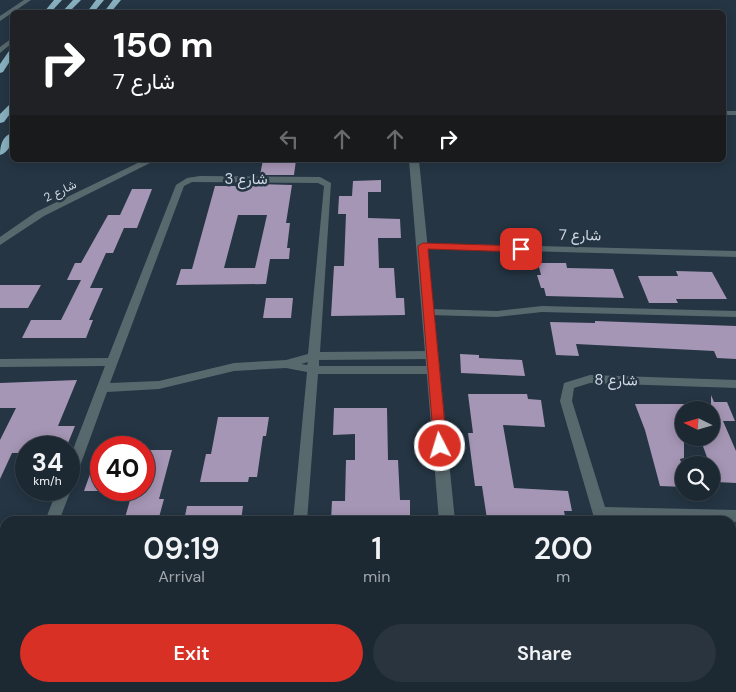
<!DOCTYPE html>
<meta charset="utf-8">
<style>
body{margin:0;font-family:"DM Sans",Vazirmatn,sans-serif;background:#29343e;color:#f1f3f6;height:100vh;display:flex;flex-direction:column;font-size:19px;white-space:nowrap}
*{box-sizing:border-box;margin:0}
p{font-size:16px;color:#a0a6ac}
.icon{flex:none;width:28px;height:28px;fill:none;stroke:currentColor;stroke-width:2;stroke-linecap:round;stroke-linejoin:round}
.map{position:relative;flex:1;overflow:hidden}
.side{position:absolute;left:0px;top:516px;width:736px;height:176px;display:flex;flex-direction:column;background:#1c2832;border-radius:15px 15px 0 0;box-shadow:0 2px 12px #0003,0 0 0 1px #3a444d}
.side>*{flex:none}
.guide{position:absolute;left:10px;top:10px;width:716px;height:152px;border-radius:8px;box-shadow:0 2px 12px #0003,0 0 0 1px #3a444d;background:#202124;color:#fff;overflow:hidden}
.needle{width:32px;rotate:275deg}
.controls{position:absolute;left:675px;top:401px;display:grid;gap:10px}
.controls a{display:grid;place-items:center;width:45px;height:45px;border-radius:50%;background:#1c2832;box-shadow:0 2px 12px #0003,0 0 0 1px #3a444d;font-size:25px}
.speed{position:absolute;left:15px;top:436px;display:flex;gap:10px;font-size:25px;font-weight:700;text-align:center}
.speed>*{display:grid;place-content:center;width:65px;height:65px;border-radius:50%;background:#1c2832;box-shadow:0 2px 12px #0003,0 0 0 1px #3a444d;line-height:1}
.speed small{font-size:12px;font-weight:400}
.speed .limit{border:8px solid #d22;background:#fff;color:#111}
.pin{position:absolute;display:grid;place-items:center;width:42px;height:42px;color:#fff;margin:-21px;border-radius:10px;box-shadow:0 2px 8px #0006}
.me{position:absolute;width:55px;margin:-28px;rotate:355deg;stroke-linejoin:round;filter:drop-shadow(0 0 4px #0008)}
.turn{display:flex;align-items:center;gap:18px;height:105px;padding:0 20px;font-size:22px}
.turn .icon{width:65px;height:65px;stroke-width:2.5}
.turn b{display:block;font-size:35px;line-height:42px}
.lanes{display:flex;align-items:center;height:48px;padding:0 20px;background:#0003;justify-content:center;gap:25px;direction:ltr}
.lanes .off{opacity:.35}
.eta{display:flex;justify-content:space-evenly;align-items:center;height:85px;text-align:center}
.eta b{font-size:30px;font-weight:600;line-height:35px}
.primary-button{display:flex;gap:10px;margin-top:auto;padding:10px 20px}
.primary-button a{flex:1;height:58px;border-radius:30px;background:#d93025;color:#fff;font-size:20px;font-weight:600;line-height:58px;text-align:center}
.primary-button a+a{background:#29343e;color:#f1f3f6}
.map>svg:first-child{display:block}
</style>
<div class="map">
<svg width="736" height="692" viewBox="0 0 736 692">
<rect width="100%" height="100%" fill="#253543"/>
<path fill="#a596b5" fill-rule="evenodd" d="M263,160H296L294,175H260Z
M381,180V192H368V218L400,219L401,238H378L379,268H394L396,298H404L405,315L331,316L334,266H344L346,214H338L339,196H352L353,181Z
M258,184L292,185L286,223H290L287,248H290L289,259H270L266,284L176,285L181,269H192L215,186H257ZM238,215H267L255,268H224Z
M132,189H152L137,228H124L113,253H106L90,288H103L89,320H93L86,338H22L31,320H61L81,280H67L75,263H81L108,215H120Z
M538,263H566L567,268L613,269L624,298L546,296L544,288H541L537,275H541Z
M676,271L712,272L727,299H676L678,303H649L638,276H678Z
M0,285H41L28,308H0Z
M266,298H293L291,318H263Z
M595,321L736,326V359L717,358L714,351L576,344L579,356L556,355L550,322L595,323Z
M460,354L479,355V358L522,360L525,376L461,373Z
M77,380L58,426H75L68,443H33L31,448H26V453H12L0,479V440L16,408H0V383Z
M468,394H527L528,399L541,400L545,427L503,425L514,488L568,491L572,511H564L566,521L487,519L482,486H475L468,433H473Z
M711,395L714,402H727L735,421H723L736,451V483L716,482L700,438H711Z
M635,404H684V458L680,459L684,471V487L660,486L645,430Z
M334,408H387L388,460H398L400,500H410V521H331L332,501H345L346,460H355V434L333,435Z
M218,417H269L266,436H263L257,477H249L248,482H200L206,454H211Z
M100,446L101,491H84Z
M144,450H172L159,499H164L158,521H124L133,490H144Z
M187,506H243L241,521H184Z"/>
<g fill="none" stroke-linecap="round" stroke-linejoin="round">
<path fill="#58696e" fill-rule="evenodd" d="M200,176L320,177L331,183L320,352L432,351L438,355L432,359L319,360V366H433L439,370L433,374H318L307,521H293L307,372L286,368L234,371L159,389L107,392L76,477L74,481L69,482V460L105,366L0,367V359L108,358L176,185L187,178ZM192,182L318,183L324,186L308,354L286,360L234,363L159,381L110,383L184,186ZM308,362L307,365L301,364Z
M423,243L736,251V257L420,248V244Z
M542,306L736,311V317L542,312L497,317L429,315L424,312L429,309L497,311Z
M590,375L736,380V388L590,383L574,388L572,401L605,507L736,510V522L608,518L609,521H595L560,401L564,383Z
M69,486L71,490L59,521H45L57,490H69Z
M5,637V665L0,667V639Z
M277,688H295L294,692H276Z"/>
<path fill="#58696e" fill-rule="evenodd" d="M24,0H31L0,21V16Z
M12,38V43L0,53V47Z
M724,111H736V115H724Z
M144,160H156L44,216L0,245V237L36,212Z
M409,160H419L455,521H439Z
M731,647H736V665H731Z
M454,688H472V692H454Z"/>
<path fill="#89b1bf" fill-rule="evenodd" d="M54,0H62L51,12H44Z
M73,0H81L69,12H62Z
M96,0H104L94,12H87Z
M113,0H121L111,12H104Z
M9,51H12V58L3,72L0,73V64Z
M12,102V111L4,122L0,123V114Z
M12,133C13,141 9,153 0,155C0,146 2,136 12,133Z"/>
</g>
<path fill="#d93025" stroke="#8d1f18" d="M423,243L521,246L526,249L521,252L428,249L447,446L440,450L434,446L418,246Z"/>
<g text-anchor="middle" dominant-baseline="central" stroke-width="5" stroke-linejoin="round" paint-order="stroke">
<g font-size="12" fill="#d1dae4" stroke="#253543">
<text transform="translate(60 191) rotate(-26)">شارع 2</text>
</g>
<g font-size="15" fill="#d1dae4" stroke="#253543">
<text x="246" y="179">شارع 3</text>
<text transform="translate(580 235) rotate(1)">شارع 7</text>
<text transform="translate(616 380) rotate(1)">شارع 8</text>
</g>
</g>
</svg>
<div class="controls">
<a><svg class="needle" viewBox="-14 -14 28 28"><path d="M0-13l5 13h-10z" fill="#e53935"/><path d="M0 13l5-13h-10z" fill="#a0a6ac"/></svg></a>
<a><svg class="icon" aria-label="search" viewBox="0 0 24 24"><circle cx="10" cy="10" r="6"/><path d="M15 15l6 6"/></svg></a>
</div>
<div class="speed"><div>34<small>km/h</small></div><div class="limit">40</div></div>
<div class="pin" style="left:521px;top:249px;background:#d93025"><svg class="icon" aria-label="arrive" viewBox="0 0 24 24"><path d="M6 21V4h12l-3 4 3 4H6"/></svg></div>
<svg class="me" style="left:440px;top:446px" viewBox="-20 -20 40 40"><circle r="17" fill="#d93025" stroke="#fff" stroke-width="3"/><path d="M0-11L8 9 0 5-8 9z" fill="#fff"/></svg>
<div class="guide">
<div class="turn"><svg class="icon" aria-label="right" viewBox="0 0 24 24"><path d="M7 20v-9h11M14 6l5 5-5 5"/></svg><div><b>150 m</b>شارع 7</div></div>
<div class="lanes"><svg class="icon off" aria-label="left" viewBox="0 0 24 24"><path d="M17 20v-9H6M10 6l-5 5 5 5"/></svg><svg class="icon off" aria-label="ahead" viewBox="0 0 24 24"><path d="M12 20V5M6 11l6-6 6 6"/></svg><svg class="icon off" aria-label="ahead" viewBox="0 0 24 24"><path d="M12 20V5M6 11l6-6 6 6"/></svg><svg class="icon" aria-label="right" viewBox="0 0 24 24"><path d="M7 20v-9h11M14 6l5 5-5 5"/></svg></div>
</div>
<section class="side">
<div class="eta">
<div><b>09:19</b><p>Arrival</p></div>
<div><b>1</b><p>min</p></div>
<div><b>200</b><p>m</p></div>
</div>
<div class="primary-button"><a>Exit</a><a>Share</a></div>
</section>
</div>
